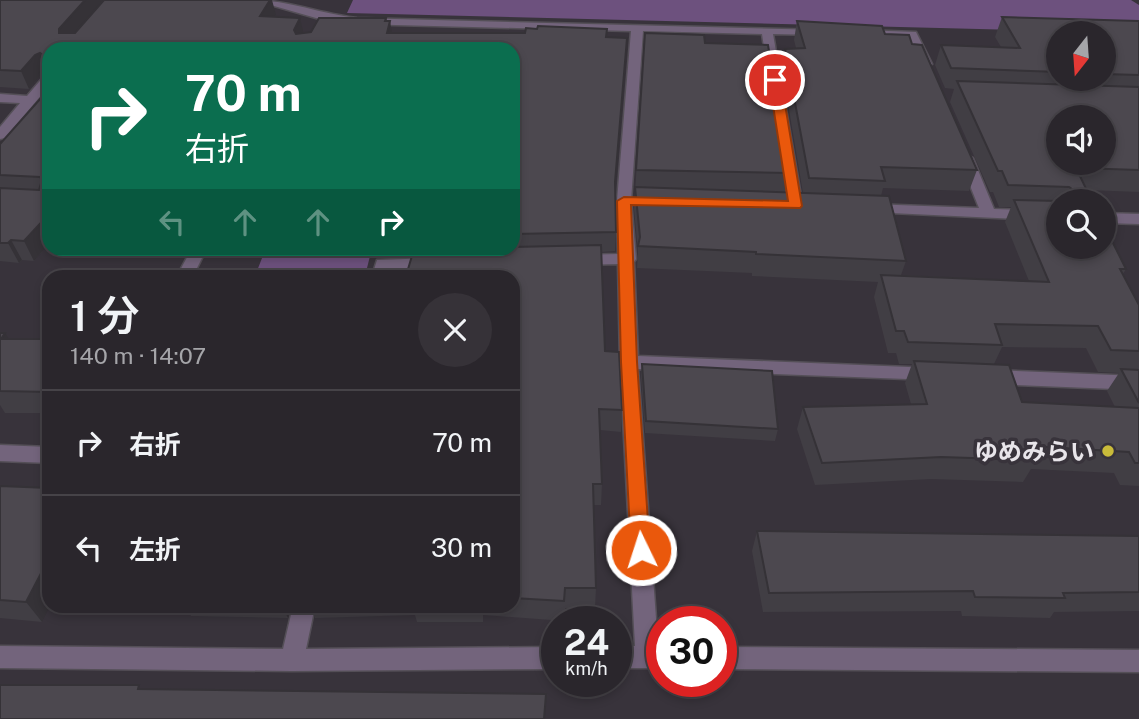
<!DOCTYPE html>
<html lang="ja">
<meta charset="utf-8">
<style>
body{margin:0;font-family:"Public Sans","Noto Sans JP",sans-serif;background:#363238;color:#f1f3f6;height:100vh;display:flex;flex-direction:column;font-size:26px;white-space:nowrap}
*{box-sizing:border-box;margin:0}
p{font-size:23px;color:#a5a5a9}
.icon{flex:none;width:38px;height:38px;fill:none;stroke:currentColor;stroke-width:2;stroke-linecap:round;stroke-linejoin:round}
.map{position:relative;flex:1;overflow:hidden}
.drawer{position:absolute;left:42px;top:270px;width:478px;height:343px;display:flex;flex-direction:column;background:#2a262c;border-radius:21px;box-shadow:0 4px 10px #0003,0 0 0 2px #464348}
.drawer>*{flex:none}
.top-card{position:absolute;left:42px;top:42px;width:478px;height:214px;border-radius:21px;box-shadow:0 4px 10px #0003,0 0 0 2px #464348;background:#0b6e4f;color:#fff;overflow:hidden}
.needle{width:46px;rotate:197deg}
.buttons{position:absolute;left:1046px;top:21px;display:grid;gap:14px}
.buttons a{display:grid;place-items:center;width:70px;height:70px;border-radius:50%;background:#2a262c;box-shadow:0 4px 10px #0003,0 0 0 2px #464348;font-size:35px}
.speed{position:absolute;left:541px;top:606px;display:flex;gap:14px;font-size:35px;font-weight:700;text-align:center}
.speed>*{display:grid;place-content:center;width:91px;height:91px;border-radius:50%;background:#2a262c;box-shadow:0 4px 10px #0003,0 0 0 2px #464348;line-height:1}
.speed small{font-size:18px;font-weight:400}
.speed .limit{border:10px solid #d22;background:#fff;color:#111}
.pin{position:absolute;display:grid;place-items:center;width:60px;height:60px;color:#fff;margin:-30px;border:4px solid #fff;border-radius:50%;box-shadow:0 2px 7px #0007}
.me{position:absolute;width:77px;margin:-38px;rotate:356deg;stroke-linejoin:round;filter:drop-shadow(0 0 5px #0008)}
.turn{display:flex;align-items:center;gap:24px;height:147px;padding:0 28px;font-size:32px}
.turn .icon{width:91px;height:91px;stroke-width:2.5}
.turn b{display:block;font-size:49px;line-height:60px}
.lanes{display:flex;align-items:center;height:66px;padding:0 28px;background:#0003;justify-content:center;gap:35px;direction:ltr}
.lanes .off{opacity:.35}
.round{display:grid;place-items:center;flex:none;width:74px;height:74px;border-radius:37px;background:#363238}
.head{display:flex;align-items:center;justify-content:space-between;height:119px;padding:0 28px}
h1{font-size:42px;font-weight:600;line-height:52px}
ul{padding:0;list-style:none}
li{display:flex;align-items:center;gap:21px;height:105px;padding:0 28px;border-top:2px solid #464348}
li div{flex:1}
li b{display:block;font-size:26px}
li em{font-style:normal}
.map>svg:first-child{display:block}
</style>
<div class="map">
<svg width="1139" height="719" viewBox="0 0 1139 719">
<rect width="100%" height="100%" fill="#38333b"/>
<path fill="#6d517e" d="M353,0H1131L1139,5V33L347,13Z
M264,253L370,256L365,276H255Z"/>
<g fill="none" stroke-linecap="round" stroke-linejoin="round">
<defs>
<path id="minor" d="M253,0C287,0 322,14 357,18L823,30V34L819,35L773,34L802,202L810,206L803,210L790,209L788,206L762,34L643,31L631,201L636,259L634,262L638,356L933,368L939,369L942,374L939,379L933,380L638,369L658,646H662V668H616V646H635L620,362L618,264L577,265L569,260L577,255L618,254L617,201L631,31L357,24L323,20Z
M861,30L916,32L932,64L922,67L908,37L857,35L855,33Z
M49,74V86L5,138L0,139V127L20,103L0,102V94L27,96L45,75Z
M966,154L973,158L994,209L1059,211V221L870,212L863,208L870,204L979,208L959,158Z
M1104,213L1139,214V224L1104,223Z
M192,248H207L193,276H177Z
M433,258L439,259L441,263L439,267L390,269L388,276H372L377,260Z
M992,370L1139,376V390L992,384L986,382L983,377L986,372Z
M0,445L49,447V463L0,461Z
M293,606H315L306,649L556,647V669L292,671L0,668V646L283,649Z
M721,647L1139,650V672L721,669Z"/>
</defs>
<use href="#minor" stroke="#544f57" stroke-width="3"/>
<use href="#minor" fill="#73647c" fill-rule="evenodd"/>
</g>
<path fill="#413e44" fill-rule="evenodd" d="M0,0L276,15L275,17L304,33L386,18L392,33L607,37L626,56L615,189L616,232L615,251L601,252L605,351L622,410L621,432L600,430L602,484L601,505H593L596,588L595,608H565V621L483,615V622H417L415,615L315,618L310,606H513V276L421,248H513V49H49V244L34,261L22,260L19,263L0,261V144L48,90L41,75L29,89L0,87Z
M1002,17L1139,21V192L1087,190L1092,201H1059L1126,269L1123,274L1139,305V486L1120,485L1114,473L1031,469L1023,482L931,479L815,485L797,429L803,407L911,404L905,383L912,364H899L896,353H888L874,297L878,282L752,276V273L637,268L638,252L634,209L645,33L705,43L789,173L785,193H803L782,68L785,49L796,48L794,40L797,21L885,34L912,44L977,170L969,191L883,188L881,196L906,261L901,275L1029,281L1005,222L1011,207H999L993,192H990L950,102L954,89L945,88L935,65L941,45L1001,47L995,37ZM1059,33H1104V79H1059ZM1002,347L1086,348L1098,372L1119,373L1107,391L1115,407L1022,402L994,364Z
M0,333L9,339H49V413H5L0,405Z
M642,364L778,429L775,441L645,433L641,375Z
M0,486L42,622L0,618Z
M757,531L1139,536V611L1054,612L1050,618L962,616L961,611L763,612L752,551Z
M185,606H291L288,618L191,616Z"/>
<path fill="#353237" d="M85,0H108L66,47L59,33V29Z
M270,0H272L276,15L265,34L260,16Z
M300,18L304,35L298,48L294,30Z
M386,18L388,30L390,21L393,39L390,49L385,21Z
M627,38L626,56L614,201L615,182Z
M40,53L48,71L40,73L41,75L29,89L21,71L35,55Z
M49,214V244L34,261L24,241Z
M11,240L22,260L19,263L8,243Z
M5,333L19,354L1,339Z
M49,558V606H50L42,622L26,602Z
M282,606H291L288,618Z"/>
<path fill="#4c484f" stroke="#353237" stroke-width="2" fill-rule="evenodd" d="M0,0H85L59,29V33H75L104,0H270L260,16L300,18L294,30L296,34L311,32L319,18H386L385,21H390L387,33H525L526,28L537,29L538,26L607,29L606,37L627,38L615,182L616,232L513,234V49H49V73H40L43,68L44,56L40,53L35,55L21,71L0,70Z
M1002,17L1139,21V75L1104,74V33H1059V72L951,68L941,45L1020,48Z
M797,21L882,26L885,34L909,35L912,44L922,45L977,170L881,167L885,181L809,178L785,49L805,48Z
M645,33L704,35L705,43L768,45L789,173L636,170Z
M957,81L1139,87V170L1080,168L1081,170H1077L1092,201H1070L1072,199V189L1069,187L1008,185L1002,171H998ZM1059,117H1104V163H1059Z
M49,89V214L24,241L11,240L8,243H0V188L39,190L42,180L40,177L0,175V144Z
M635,187L889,196L906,261L756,254V252L638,246L640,237Z
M1014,200L1059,201V247H1104V225L1126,269H1120L1139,305V351L1111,350L1098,326L995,324L1002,345L908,342L904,331H896L881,275L1049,282Z
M601,245L605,351L619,352L622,410L599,409L602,484H593L596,588H565L564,601L513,598V276H406L414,249L513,248V247Z
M0,333H5L1,339H49V392L0,391Z
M914,361L1009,365L1022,402L1139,408V463H1135L1129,452L1030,446L1036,460L941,457L822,463L803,407L927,404Z
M642,364L772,371L778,429L646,421Z
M1121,369L1139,370V403Z
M0,486L49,488V558L26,602L0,600Z
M757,531L1139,536V592L1063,593L1065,598L975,597L973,591L769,593Z
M0,685H139L138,689L546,694L544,719H0Z"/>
<path fill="#ea580c" stroke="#983908" stroke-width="2" d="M775,77L781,80L802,206L800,208L631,205L637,362L650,550L647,556L641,558L634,556L631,550L621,362L617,201L624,197L788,201L769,80Z"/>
<circle fill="#c9bb3a" stroke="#38333b" stroke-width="2.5" cx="1108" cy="451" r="7"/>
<g text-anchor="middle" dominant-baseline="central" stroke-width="7" stroke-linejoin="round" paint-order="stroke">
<g font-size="24" font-weight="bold" fill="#e8e5ea" stroke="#38333b" text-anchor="end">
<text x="1094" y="451">ゆめみらい</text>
</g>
</g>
</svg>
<div class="buttons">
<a><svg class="needle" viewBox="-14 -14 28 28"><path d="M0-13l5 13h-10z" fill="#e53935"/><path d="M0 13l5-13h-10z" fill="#a5a5a9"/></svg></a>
<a><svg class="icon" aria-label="sound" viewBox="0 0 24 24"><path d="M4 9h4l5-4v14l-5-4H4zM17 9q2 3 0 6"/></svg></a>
<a><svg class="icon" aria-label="search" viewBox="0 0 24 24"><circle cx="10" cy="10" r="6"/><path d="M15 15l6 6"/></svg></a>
</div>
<div class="speed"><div>24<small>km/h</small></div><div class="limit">30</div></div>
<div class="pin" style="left:775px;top:80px;background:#d93025"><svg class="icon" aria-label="arrive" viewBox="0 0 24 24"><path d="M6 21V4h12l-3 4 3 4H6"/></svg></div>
<svg class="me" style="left:641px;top:550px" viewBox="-20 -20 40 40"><circle r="17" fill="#ea580c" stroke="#fff" stroke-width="3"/><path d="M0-11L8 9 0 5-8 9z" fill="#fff"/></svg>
<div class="top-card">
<div class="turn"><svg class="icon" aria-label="right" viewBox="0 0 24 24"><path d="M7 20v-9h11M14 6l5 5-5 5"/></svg><div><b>70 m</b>右折</div></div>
<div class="lanes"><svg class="icon off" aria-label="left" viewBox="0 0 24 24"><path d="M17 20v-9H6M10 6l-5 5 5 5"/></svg><svg class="icon off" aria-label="ahead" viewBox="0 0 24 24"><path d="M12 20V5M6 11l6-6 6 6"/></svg><svg class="icon off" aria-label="ahead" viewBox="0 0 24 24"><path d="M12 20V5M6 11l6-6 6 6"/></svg><svg class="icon" aria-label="right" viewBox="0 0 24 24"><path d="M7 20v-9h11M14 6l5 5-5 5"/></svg></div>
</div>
<section class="drawer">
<div class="head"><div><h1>1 分</h1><p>140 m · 14:07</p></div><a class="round"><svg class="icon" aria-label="close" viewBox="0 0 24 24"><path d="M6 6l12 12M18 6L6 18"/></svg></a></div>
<ul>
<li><svg class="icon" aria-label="right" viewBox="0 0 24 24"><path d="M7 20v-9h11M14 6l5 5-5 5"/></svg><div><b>右折</b></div><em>70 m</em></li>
<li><svg class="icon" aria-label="left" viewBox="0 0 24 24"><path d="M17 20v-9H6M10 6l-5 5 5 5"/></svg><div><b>左折</b></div><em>30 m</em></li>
</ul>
</section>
</div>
